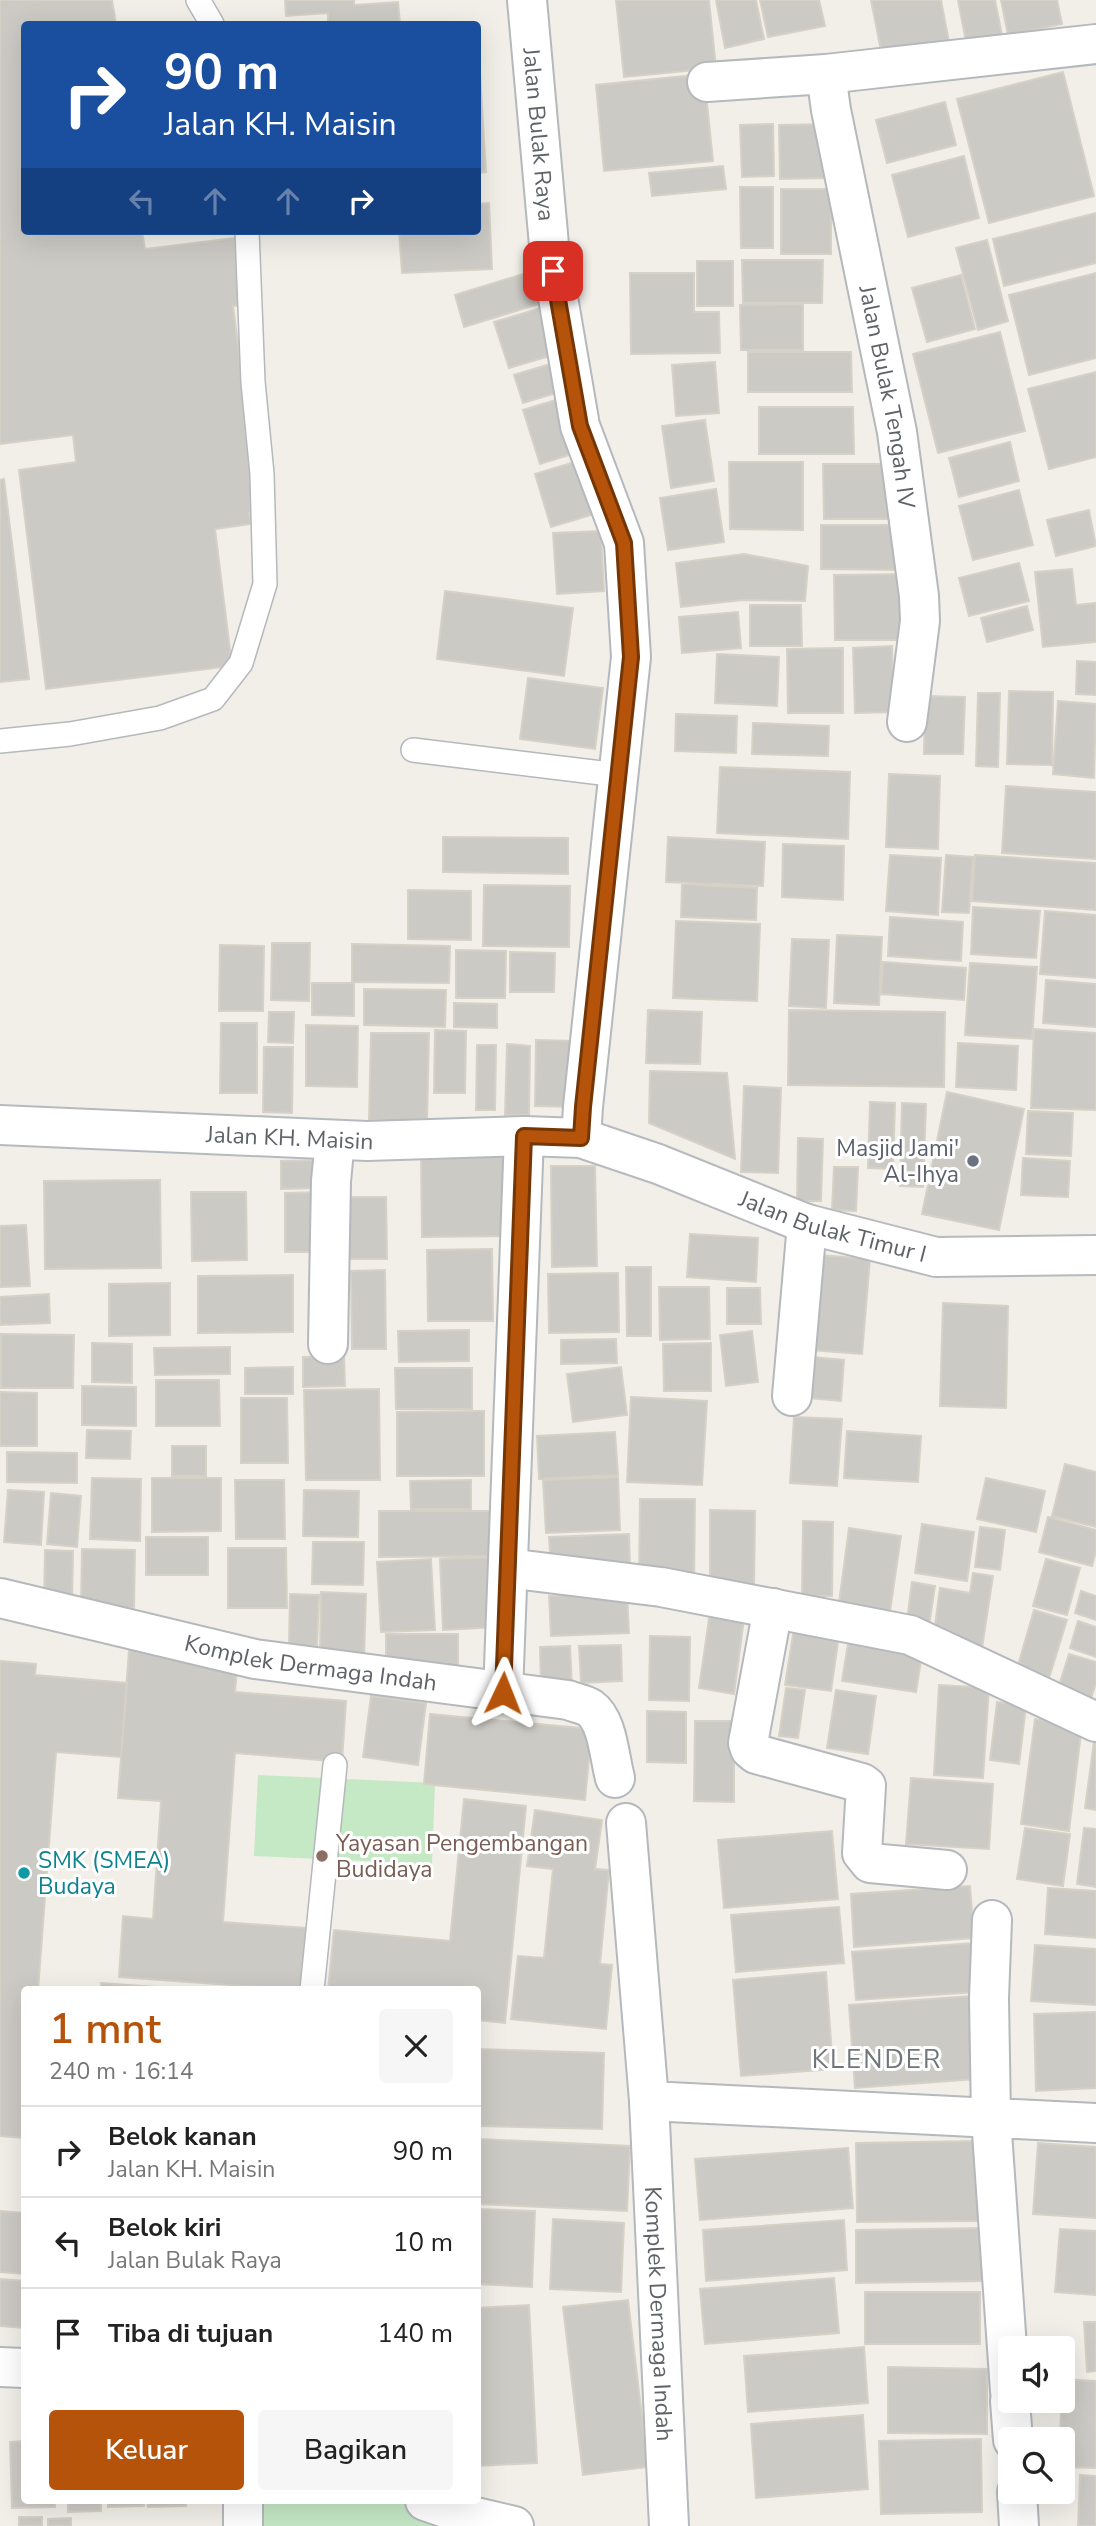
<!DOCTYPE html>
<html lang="id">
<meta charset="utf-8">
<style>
body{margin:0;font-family:"Nunito Sans",sans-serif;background:#f6f6f6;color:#222;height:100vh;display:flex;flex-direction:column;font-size:26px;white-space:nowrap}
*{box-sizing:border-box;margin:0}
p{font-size:23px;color:#767676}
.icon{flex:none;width:38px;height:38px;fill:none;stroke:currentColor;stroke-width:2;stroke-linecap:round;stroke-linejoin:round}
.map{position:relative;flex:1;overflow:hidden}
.details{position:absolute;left:21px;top:1986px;width:460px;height:518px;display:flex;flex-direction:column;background:#fff;border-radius:7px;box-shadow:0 7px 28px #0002}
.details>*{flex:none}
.banner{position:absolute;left:21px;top:21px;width:460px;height:214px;border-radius:7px;box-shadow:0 7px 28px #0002;background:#1a4fa0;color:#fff;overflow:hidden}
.controls{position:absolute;left:998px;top:2336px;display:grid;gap:14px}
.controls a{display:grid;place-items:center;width:77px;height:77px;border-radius:7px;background:#fff;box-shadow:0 7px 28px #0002;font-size:35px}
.pin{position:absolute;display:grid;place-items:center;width:60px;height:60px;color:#fff;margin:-30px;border-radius:14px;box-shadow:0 4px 10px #0006}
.me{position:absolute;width:77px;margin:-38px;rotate:2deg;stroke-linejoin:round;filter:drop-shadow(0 0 5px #0008)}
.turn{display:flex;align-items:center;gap:24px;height:147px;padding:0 28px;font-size:32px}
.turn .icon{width:91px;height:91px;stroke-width:2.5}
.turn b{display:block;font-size:49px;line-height:60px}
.lanes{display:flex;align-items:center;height:66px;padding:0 28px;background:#0003;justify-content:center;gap:35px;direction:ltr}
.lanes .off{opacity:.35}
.round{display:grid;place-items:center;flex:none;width:74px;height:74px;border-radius:7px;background:#f6f6f6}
.headline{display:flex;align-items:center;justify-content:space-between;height:119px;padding:0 28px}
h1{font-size:42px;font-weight:600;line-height:52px;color:#b45309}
.button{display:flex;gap:14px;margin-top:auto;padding:14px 28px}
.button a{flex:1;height:80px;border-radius:7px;background:#b45309;color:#fff;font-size:28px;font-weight:600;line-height:80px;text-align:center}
.button a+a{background:#f6f6f6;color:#222}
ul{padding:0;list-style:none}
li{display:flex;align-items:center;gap:21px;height:91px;padding:0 28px;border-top:2px solid #e0e0e0}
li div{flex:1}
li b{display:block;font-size:26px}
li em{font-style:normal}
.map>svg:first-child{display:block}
</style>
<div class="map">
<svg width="1096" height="2526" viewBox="0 0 1096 2526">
<rect width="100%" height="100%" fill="#f1efe8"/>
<path fill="#c5e8c5" d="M258,1775L435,1783L432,1864L254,1856Z
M252,2501H398L471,2526H252Z"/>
<path fill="#cccac5" stroke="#d6d1c6" stroke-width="2" d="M0,0H112L116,24H24V231H142L145,249L234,238L242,305L233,306L259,512L249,513L251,524L215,529L232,666L46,689L19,470L76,462L73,435L0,444Z
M285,0H354V5L398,2L400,24H328V13L286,16Z
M616,0H709L716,68L624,77Z
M716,0H756L764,39L725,48Z
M760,0H819L825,26L768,37Z
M871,0H941L950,47L883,61Z
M958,0H995L1002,35L966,42Z
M1001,0H1057L1062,24L1008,35Z
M1063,72L1094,196L989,223L957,99Z
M704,74L713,161L604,171L596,85Z
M478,75H480L486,172L478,173Z
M945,102L956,145L887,163L876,120Z
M773,124L774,176L742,177L740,125Z
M832,124L834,178L780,179L779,125Z
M964,156L979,218L908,237L892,175Z
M723,166L726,189L652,196L649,173Z
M740,187H773V248H741Z
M781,189H831V254H781Z
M489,203L492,269L402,273L399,231H478V204Z
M1096,213V263L1004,286L993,239Z
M987,240L1008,321L978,330L956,248Z
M742,260H823L822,303H743Z
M697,261H733V306H697Z
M533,271L542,303L464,327L455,295Z
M630,273H694V312H719L720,353L631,354Z
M1096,273V358L1029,375L1009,295Z
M961,275L975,329L927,342L912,288Z
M803,304V350H741L740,305Z
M548,306L563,352L509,368L494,322Z
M1000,332L1025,431L938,453L913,354Z
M748,352H851L852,392H748Z
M560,361L569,389L523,403L514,375Z
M715,362L719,413L676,416L672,365Z
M1096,372V457L1049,469L1028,389Z
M569,396L585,450L540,464L523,410Z
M759,407H853L854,454H759Z
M705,420L714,481L671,488L662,426Z
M1010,442L1019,481L959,497L949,458Z
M588,458L604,511L551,527L535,474Z
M729,462H803V530L730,529Z
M823,464H899L900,519H824Z
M4,479L29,679L0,682V480Z
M716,489L724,542L668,550L660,498Z
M1019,490L1033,545L973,560L959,506Z
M1089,510L1096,546L1056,556L1047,520Z
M821,525H901V570L821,569Z
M601,531L604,591L557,594L553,533Z
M744,554L808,566L805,601L742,600L681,607L676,563Z
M1019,563L1029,601L969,616L959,578Z
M1072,569L1076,605L1096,603V642L1043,647L1035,572Z
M910,574L911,640H835L834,575Z
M445,591L573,608L564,676L437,659Z
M750,605H801L802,646H750Z
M1027,606L1033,630L987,642L981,618Z
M738,612L741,648L682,653L679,617Z
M892,646L894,712L855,713L853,648Z
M843,648V713H788L787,649Z
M717,654L779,657L777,706L715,703Z
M1077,661L1096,662V695L1076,694Z
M528,678L603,688L595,749L520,739Z
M1009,691L1053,692L1052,765L1007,764Z
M978,693H1000L998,767L976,766Z
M925,696L965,697L963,754H924Z
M1058,701L1096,704L1094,778L1053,774Z
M676,714L737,716L736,753L675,751Z
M753,723L829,726L828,756L752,754Z
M720,767L850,772L848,839L717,833Z
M889,774L940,776L938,849L886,847Z
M1006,786L1096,792V859L1002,853Z
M443,837L568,838V874L443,872Z
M668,837L765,842L763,886L666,882Z
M783,844L844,846L843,900L782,897Z
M890,855L941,858L938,915L886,911Z
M946,855L973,857L969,913L942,912Z
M975,855L1096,863V910L972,901Z
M682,884L757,888L756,920L681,917Z
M484,885L570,886L569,947L483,946Z
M408,890L471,891V940L408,939Z
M973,907L1040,911L1036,958L971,954Z
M1045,911L1096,915V978L1040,974Z
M890,917L963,922L961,961L888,956Z
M676,921L760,924L757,1001L673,998Z
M837,935L882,937L879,1005L834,1003Z
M792,939L829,940L826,1008L789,1006Z
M272,943H310L309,1001L271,1000Z
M352,944L450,946L449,983L352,982Z
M220,945L264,946L263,1011H219Z
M456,950L506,951L505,998H456Z
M510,952L555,953L554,992H510Z
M883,962L966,968L964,1000L881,994Z
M970,963L1037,967L1032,1039L965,1035Z
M1046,980L1096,984V1027L1043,1023Z
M312,983H354V1016L312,1015Z
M364,989L446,990L445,1027L364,1025Z
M454,1003L497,1004V1028L454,1027Z
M648,1010L702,1012L700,1064L646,1063Z
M789,1010L945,1012L944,1087L788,1085Z
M269,1012H294L293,1043L268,1042Z
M221,1023H257V1093H220Z
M306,1025L358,1026L357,1087L306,1086Z
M1034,1029L1096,1033V1110L1031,1108Z
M435,1030L466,1031L465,1093H434Z
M371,1033H429L427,1122L369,1120Z
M536,1040L575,1041L574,1107L535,1106Z
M958,1043L1018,1046L1016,1090L956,1087Z
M507,1044L530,1046L529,1115H505Z
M477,1045H496L495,1110H476Z
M264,1047H293L292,1113L263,1112Z
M650,1071L727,1073L735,1159L649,1123Z
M744,1086L781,1088L778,1173L741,1172Z
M947,1092L1024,1109L999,1230L922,1214Z
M870,1102L895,1103L893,1169L868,1168Z
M902,1103L926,1104L923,1187L900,1186Z
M1028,1111L1073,1113L1071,1156L1026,1154Z
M798,1138L823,1139L821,1201H797Z
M513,1153V1236L422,1237L421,1154Z
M1023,1158L1070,1161L1068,1197L1021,1195Z
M322,1160L321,1188L281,1189V1161Z
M551,1166H595L597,1266L552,1267Z
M834,1167H858L856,1211L832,1210Z
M160,1180L161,1268L45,1269L44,1181Z
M191,1192H246L247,1260L192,1261Z
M319,1192L320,1252H285V1193Z
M335,1197H386L387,1259H336Z
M26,1225L30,1286L0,1287V1226Z
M690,1234L758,1238L756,1282L687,1277Z
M492,1249L493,1321H428L427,1250Z
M818,1255L870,1259L862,1354L810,1350Z
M626,1267H651V1336H627Z
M385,1270L386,1349H352L351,1271Z
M618,1273L619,1332L549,1333L548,1274Z
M293,1275V1332L198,1333V1276Z
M170,1283V1335L109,1336V1284Z
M659,1287H709L710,1339L660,1340Z
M727,1288H760L761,1324H727Z
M49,1294L50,1323L0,1325V1297Z
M943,1303L1008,1306L1006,1408L940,1406Z
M469,1330V1361L399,1362L398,1331Z
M752,1331L758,1382L726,1386L720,1335Z
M1,1334L74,1335L73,1388H1Z
M616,1339L617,1363L561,1364V1340Z
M92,1343L132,1344V1383L92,1382Z
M711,1343V1391H664L663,1344Z
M230,1347V1374L155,1375L154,1348Z
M344,1356L345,1386L303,1387V1357Z
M801,1356L844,1360L841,1401L798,1397Z
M293,1367V1394H245V1368Z
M621,1367L627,1415L573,1422L567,1374Z
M395,1368H472V1409H396Z
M156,1380H219L220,1426H156Z
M82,1386L136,1387V1426L82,1425Z
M379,1389L380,1480H306L304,1390Z
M0,1392L37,1393V1446H0Z
M631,1397L707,1401L702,1485L627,1482Z
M241,1398H287L288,1463H241Z
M484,1411V1476H397V1412Z
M794,1417L842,1419L837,1486L790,1483Z
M87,1430L131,1431L130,1459L86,1458Z
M847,1431L921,1436L918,1482L844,1478Z
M615,1432L618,1475L539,1479L537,1436Z
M172,1446H206V1476H172Z
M7,1452L77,1453V1483L7,1482Z
M1065,1464L1096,1472V1527L1052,1516Z
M618,1477L620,1530L546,1533L543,1480Z
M92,1478L141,1479L140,1541L90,1539Z
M152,1478H221V1531L152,1532Z
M986,1478L1045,1491L1036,1532L977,1519Z
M235,1480H284L285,1539H236Z
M471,1480V1509H411L410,1481Z
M8,1490L44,1492L41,1545L4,1542Z
M304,1490L359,1491L358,1537L303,1536Z
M51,1493L81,1496L77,1547L47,1544Z
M640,1499H695L694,1584L639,1583Z
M710,1510L755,1511L754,1591H710Z
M379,1511H497V1556L379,1557Z
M1048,1517L1096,1530V1551L1092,1566L1039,1552Z
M803,1521L833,1522L832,1596H802Z
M922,1524L974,1532L967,1581L915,1573Z
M980,1527L1005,1530L1000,1570L975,1567Z
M849,1528L901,1536L889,1618L838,1610Z
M629,1534L630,1566L551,1569L549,1537Z
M146,1537H208V1575H146Z
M313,1542H364L363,1585L312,1584Z
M228,1548H286L287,1608H228Z
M82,1549L135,1550L134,1608L81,1607Z
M45,1550L73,1551L72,1605H44Z
M493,1557L497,1627L443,1630L440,1559Z
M431,1559L435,1630L381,1632L377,1562Z
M1046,1559L1080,1568L1067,1615L1033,1606Z
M973,1573L993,1576L982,1648L933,1640L940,1588L970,1593Z
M912,1582L935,1586L928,1632L906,1628Z
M1081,1591L1096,1596V1620L1075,1613Z
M321,1592L366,1594L364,1659L320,1658Z
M627,1592L629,1633L551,1636L549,1596Z
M290,1594L319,1595L317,1646L289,1645Z
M711,1605L745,1611L734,1694L699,1688Z
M1034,1610L1067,1620L1049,1678L1017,1669Z
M1078,1621L1096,1627V1657L1070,1648Z
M795,1622L840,1628L831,1691L785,1685Z
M386,1634H458V1672H386Z
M650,1636L690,1637L689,1701L649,1700Z
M849,1637L923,1647L916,1692L842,1681Z
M621,1645L622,1681L581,1683L579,1646Z
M570,1646L572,1687L541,1689L540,1647Z
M129,1650L238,1658L235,1692L346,1701L342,1762L235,1753L223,1922L306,1928L302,1990L119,1977L123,1916L153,1919L161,1801L118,1798Z
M1069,1654L1096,1662V1683L1089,1705L1056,1695Z
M0,1661L36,1664L35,1675L127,1683L121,1757L56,1752L38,1990H24V2138L0,2136Z
M939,1685L989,1688L983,1778L934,1775Z
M786,1688L805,1690L798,1738L779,1736Z
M836,1690L876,1696L868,1754L827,1748Z
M371,1696L426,1703L418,1765L363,1757Z
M997,1702L1026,1706L1019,1764L990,1760Z
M647,1711L686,1712V1763L647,1762Z
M430,1714L592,1729L585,1800L424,1784Z
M1035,1719L1082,1725L1069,1831L1021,1824Z
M695,1721H734V1802L694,1801Z
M1094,1741H1096V1810L1085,1808Z
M911,1778L993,1784L989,1849L906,1844Z
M464,1799L526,1806L505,2023L478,2020V1990H328L334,1930L450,1941Z
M535,1810L602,1820L595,1869L609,1870L600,1964L612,1965L606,2029L511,2019L518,1956L544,1958L553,1869L527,1866Z
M1025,1828L1070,1834L1063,1886L1017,1879Z
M1084,1828L1096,1829V1887L1077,1884Z
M832,1831L838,1899L724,1908L718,1840Z
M970,1886L974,1938L854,1947L851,1894Z
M1048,1888L1096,1891V1938L1045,1934Z
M839,1907L844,1963L736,1972L731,1915Z
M973,1943L977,1992L856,2000L852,1952Z
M1035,1945L1096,1949V2005L1031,2001Z
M826,1972L833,2069L741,2076L733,1980Z
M101,1983L198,1990H101Z
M971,1996L976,2079L855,2088L849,2005Z
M1096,2012V2088L1036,2091L1034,2014Z
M478,2049L604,2053L602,2129L478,2126Z
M479,2139L630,2146L627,2211L478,2204Z
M979,2141L980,2221L857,2222L856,2143Z
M1038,2143L1096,2147V2218L1033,2214Z
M848,2148L853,2208L700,2220L695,2159Z
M478,2209L535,2211L532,2287L478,2284Z
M0,2211L24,2213V2274L0,2272Z
M553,2219L624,2223L621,2292L550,2289Z
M844,2220L847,2270L706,2281L703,2230Z
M983,2228L984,2281L856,2283V2230Z
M1060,2229L1096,2231V2295L1055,2292Z
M834,2278L839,2333L705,2344L700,2289Z
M0,2279L24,2281V2328L0,2326Z
M865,2292H980V2344H865Z
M628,2300L648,2467L583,2475L563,2307Z
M529,2305L537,2463L478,2466V2308Z
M1084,2322H1096V2371L1087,2372Z
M864,2347L868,2403L748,2412L744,2356Z
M888,2367L987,2369V2434L888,2433Z
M1062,2379L1096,2381V2468L1062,2467V2440H1060Z
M863,2415L868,2489L756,2498L751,2424Z
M981,2439L982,2512L881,2514L879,2441Z
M24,2441V2501H55V2507L12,2508L10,2442Z
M1080,2475L1096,2476V2526H1078Z
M68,2501H101V2511L68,2512Z
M108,2501H144V2506L108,2507Z
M147,2501H186V2506L148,2507Z
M19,2517H42V2526H19Z
M71,2518V2526H48V2519Z"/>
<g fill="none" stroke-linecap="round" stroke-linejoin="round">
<defs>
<path id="lane" d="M198,0L212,24
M0,741L70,734L160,718L213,699L241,663L265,584L262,474L253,382L247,231
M413,750L618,775
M312,1990L335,1765"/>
<g id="street">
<path id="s1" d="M527,0L549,245L580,426L624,543L631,657L583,1107L581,1138"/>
<path id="s2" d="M826,74L831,110L897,432L919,596L920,621L907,722"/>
<path d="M707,82L826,74L1096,44"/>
<path d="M328,1344L331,1181L335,1140"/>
<path d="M792,1396L807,1224"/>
<path d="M508,1568L661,1587L910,1635L1096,1722"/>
<path id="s3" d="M0,1598L255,1659L568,1700C575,1703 584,1704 590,1708C608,1721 609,1756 615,1778"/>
<path d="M773,1608L748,1743L750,1749L756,1754L862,1783L866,1786L862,1853L870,1863L947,1870"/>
<path d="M503,1693L524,1136"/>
<path id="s4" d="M626,1823L649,2101L669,2526"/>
<path d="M992,1920L989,1998L991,2118L1010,2391"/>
<path d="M649,2101L1096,2123"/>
<path d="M0,2367L24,2368"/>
<path d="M1010,2401L1013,2440"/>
<path d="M1017,2492L1019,2526"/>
<path d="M243,2501V2526"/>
<path d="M425,2501L463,2514L514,2526"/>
</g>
<g id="secondary">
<path id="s5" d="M0,1125L367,1141L524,1136L581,1138L658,1164L807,1224L936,1257L1096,1255"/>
</g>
</defs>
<use href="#lane" stroke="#b5b8bc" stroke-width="26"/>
<use href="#street" stroke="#b5b8bc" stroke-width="42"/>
<use href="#secondary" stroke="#b6babf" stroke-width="42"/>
<use href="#lane" stroke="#fff" stroke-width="23"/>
<use href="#street" stroke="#fff" stroke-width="38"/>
<use href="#secondary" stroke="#fff" stroke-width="38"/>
</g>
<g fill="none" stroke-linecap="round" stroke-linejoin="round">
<defs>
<path id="route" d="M503,1693L524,1136L581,1138L583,1107L631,657L624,543L580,426L553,271"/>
</defs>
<use href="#route" stroke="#753606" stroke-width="18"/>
<use href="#route" stroke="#b45309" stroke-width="12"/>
</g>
<circle fill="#6b7280" stroke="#fff" stroke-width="2.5" cx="973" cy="1161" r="7"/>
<circle fill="#8d6e63" stroke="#fff" stroke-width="2.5" cx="322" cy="1856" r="7"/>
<circle fill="#0f9aa8" stroke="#fff" stroke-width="2.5" cx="24" cy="1873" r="7"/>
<g text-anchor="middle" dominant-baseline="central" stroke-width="6" stroke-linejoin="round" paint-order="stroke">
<g font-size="23" fill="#5f6368" stroke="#fff">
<text stroke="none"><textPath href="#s1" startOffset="135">Jalan Bulak Raya</textPath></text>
<text stroke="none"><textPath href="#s2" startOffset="329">Jalan Bulak Tengah IV</textPath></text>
<text stroke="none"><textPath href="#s5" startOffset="290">Jalan KH. Maisin</textPath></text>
<text stroke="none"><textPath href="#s5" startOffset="849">Jalan Bulak Timur I</textPath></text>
<text stroke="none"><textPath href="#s3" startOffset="318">Komplek Dermaga Indah</textPath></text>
<text stroke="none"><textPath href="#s4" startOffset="492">Komplek Dermaga Indah</textPath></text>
</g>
<g font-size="23" fill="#5b616d" stroke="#fff" text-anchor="end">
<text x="959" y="1148">Masjid Jami'<tspan x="959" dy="26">Al-Ihya</tspan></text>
</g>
<g font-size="23" fill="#785e54" stroke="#fff" text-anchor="start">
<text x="336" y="1843">Yayasan Pengembangan<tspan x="336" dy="26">Budidaya</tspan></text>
</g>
<g font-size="23" fill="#0d838f" stroke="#fff" text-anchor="start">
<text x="38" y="1860">SMK (SMEA)<tspan x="38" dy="26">Budaya</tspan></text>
</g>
<g font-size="26" letter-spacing="2" fill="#70757a" stroke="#fff">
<text x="877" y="2059">KLENDER</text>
</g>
</g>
</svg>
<div class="controls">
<a><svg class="icon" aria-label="sound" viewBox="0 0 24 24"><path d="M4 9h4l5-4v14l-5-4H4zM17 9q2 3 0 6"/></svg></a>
<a><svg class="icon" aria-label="search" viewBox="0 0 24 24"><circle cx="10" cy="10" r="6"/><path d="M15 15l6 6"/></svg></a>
</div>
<div class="pin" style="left:553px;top:271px;background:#d93025"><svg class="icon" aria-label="arrive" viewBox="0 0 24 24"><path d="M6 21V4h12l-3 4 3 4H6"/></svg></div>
<svg class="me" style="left:503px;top:1693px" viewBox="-20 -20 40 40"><path d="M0-17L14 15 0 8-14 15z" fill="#b45309" stroke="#fff" stroke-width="4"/></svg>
<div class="banner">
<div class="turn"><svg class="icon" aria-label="right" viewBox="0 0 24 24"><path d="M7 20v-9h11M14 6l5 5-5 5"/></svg><div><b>90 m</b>Jalan KH. Maisin</div></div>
<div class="lanes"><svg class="icon off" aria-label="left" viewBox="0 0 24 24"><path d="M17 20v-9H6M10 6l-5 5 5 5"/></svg><svg class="icon off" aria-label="ahead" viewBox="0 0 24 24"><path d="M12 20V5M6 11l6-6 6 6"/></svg><svg class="icon off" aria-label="ahead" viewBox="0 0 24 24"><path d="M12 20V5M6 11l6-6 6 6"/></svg><svg class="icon" aria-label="right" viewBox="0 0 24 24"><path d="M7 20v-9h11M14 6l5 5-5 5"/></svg></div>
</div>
<section class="details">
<div class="headline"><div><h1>1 mnt</h1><p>240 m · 16:14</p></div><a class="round"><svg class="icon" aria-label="close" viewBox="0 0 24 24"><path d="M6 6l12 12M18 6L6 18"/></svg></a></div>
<ul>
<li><svg class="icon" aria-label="right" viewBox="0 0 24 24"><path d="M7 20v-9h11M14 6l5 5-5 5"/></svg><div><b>Belok kanan</b><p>Jalan KH. Maisin</p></div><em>90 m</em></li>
<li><svg class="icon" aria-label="left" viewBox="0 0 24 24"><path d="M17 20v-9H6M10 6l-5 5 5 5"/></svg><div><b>Belok kiri</b><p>Jalan Bulak Raya</p></div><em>10 m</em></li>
<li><svg class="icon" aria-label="arrive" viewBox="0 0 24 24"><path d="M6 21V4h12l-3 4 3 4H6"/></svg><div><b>Tiba di tujuan</b></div><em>140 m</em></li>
</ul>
<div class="button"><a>Keluar</a><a>Bagikan</a></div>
</section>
</div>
